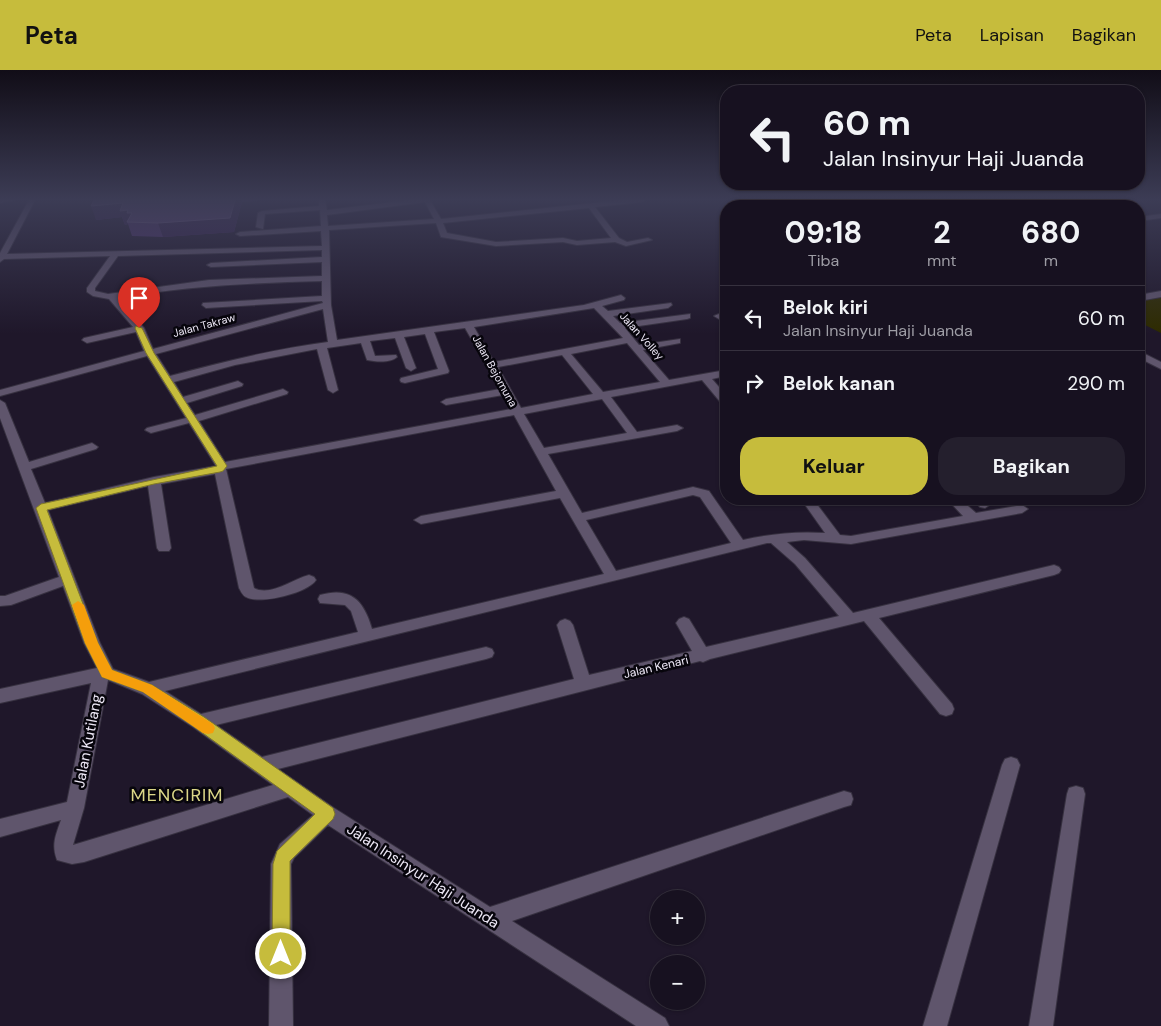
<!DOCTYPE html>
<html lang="id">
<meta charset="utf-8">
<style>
body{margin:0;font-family:"DM Sans",sans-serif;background:#241f2d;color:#f1f3f6;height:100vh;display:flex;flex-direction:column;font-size:19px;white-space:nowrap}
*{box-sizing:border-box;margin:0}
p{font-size:16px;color:#9e9da5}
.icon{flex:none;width:28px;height:28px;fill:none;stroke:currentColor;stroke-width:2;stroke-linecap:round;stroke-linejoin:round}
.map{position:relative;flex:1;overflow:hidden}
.side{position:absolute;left:720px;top:130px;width:425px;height:305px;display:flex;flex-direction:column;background:#171120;border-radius:20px;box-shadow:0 1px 4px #0004,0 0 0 1px #36313e}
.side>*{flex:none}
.banner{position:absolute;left:720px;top:15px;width:425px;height:105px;border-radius:20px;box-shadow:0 1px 4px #0004,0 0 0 1px #36313e;background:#171120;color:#f1f3f6;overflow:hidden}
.fabs{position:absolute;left:650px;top:820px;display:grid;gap:10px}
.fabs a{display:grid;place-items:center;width:55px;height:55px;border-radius:50%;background:#171120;box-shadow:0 1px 4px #0004,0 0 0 1px #36313e;font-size:25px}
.pin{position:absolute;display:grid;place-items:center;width:42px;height:42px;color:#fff;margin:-51px -21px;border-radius:50% 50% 50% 0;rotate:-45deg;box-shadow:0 0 5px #0007}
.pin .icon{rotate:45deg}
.me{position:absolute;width:55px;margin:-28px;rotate:0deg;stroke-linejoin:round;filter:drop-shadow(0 0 4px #0008)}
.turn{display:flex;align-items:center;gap:18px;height:105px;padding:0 20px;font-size:22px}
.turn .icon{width:65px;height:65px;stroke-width:2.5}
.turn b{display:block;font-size:35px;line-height:42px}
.eta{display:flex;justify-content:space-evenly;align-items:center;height:85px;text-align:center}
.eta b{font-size:30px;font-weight:700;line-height:35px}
.cta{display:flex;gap:10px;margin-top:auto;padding:10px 20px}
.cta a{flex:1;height:58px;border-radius:20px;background:#c6bc3c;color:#111;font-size:20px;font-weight:700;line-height:58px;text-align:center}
.cta a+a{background:#241f2d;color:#f1f3f6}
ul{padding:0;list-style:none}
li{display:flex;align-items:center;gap:15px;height:65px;padding:0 20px;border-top:1px solid #36313e}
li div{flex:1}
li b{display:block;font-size:19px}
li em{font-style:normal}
header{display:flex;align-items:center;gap:30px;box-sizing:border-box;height:70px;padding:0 25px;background:#c6bc3c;color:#111}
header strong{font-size:24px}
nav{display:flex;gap:28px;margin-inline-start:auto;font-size:18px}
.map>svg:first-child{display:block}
</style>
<header>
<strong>Peta</strong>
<nav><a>Peta</a><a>Lapisan</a><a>Bagikan</a></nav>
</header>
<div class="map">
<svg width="1161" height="956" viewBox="0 0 1161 956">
<rect width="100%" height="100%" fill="#1f172a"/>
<path fill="#2e2b00" d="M1161,227V263L1139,252V231Z"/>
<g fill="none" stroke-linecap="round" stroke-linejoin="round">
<defs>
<path id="minor" d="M0,130H15L0,133Z
M29,130H35L7,184L322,176L321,161L240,166L236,164L240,162L321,156L320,140L265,144L263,159L256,157L258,143L262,141L319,136V130H325L327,140L410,130H430L441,149L622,130H645L642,132L595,137L619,168L627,172L648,168L652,170L626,176L615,172L577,175L563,172L496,176L441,167L436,153L329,160L331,235L337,270L584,235L621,225L625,228L624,230L602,236L608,241L671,233L672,235L668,238L613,246L620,253L690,244V248L687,249L625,258L639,275L680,269V273L643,280L669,310L726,300V306L712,309L726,325V335L722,334L702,310L611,327L637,362L677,355L683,358L677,361L548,384L582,443L693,417L709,421L743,470C770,464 796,461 825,463L801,429H813L840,465L851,466L963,446L947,429H960L976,443L1022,435L1028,439L1022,443L851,474L804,470L787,472L805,488L853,543L1054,495L1059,497L1061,500L1059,503L1054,505L879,548L952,634L954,639L952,644L946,646L940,644L864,551L710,589L703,592L700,591L278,699L334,738L490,837L844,721L851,723L853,729L851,735L844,737L512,851L665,948L669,956H636L328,755L294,788L291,794L293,956H269L271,794L280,774L313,745L288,727L84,792L72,794L57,790C51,775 56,764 61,750L0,767V749L67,732L91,613L0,633V619L97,598L84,573L63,516L11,535L0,536V526H5L59,507L0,348V330L5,333L29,392L92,373L98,377L96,379L31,399L45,433L154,407L216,396L189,353L151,363L145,360L147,358L186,348L147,286L0,326V320L144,281L136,262L87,273L82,270L84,268L133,257L109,229L93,226L87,222V218L110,186L4,189L0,192V183ZM425,132L434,149L328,156L327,145ZM589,138L611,168L577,171L563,168L496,172L447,163L443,153ZM322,180V187L211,193L207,195L211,197L322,192V206L209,210L108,224L95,221V218L118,186ZM322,211V226L203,233L202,235L206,238L322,231L323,233L153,279L144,258L118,228C186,216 253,213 322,211ZM594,238L623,268L494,292L474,257ZM323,239L328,272C274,279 222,292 170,306L156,284ZM465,258L500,319L446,329L441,332L446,335L503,325L511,339L225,392L199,351L287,324L288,322L283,319L195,345L187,333L242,316L243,314L238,311L183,327L174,312L235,295L317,279L328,320L333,323L338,320L327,278L361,273L367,290C377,292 390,293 397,287L396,285L375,286L370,271L395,268L406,298L411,301L416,298L404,267L425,264L438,299L401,308L400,310L401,312L405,313L448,303L449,301L434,262ZM627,273L660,312L603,322L571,284ZM562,285L593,324L521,338L498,297ZM602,329L627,363L544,378L524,344ZM514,345L556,421L421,446L414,450L421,454L560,428L604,504L372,559C364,531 351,516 320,525L318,529L320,533L345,535L351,541L358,562L149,612L113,599L100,573L48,440L148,416L157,478L159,481H169L171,478L161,414L215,404L239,518C241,521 242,525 246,527C260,535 308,523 316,510L314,507L309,505C293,509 270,527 254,518L226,399ZM693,425L700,427L731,473L616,501L586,450ZM767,473H771L795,494L839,546L706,577L689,549L684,547L679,549L676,553L692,581L589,605L573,555L570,551L565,549L560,551L557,555L574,609L262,687L216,655L486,589L492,587L494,583L492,579L486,577L201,644L165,621ZM108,610L142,624L193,657L273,715L73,775L84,738Z
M752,130H778L775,132L750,133L749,132Z
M786,130H794L801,136H794Z
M1161,144V148L1139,151V147Z
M1161,221V227L1139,231V225Z
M726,241V247L719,249L714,246Z
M1139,281L1161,292V299L1139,288Z
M973,429H987L991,434L985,438L980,437Z
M1011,687L1017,689L1020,695L947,956H923L1002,695L1005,689Z
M1076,716L1083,718L1085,724L1053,956H1029L1067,724L1069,718Z"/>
</defs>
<use href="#minor" stroke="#373140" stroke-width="2"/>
<use href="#minor" fill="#5f556c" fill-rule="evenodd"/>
</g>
<path fill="#4f326e" d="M94,130H258L257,131L242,132L234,162L163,167L132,166L128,154L125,155L122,147L96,150Z"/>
<path fill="#351f4d" d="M235,130H241L242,132L234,162L163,167L158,153Z
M123,133L128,140L132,143L127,152L128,154L125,155L122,147L96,150L91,136Z"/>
<path fill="#60457d" stroke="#765f90" d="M94,130H235L230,148L158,153L127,152L132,143H127L128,140L120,141L123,133L91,136Z"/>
<linearGradient id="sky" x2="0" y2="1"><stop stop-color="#110d17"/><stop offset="0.49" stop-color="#3c3c55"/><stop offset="1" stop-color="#3c3c55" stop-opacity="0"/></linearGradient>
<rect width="1161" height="264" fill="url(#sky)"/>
<path fill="#c6bc3c" stroke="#817a27" d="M136,256L142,258L154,283L227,396L223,401L220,402L154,414L47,440L98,573L112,600L152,615L204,647L333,738L335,744L333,749L290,791V884L288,890L281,893L275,890L272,884L273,794L277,781L315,744L193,656L143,622L102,607L85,573L36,438L41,434L217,396L146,283L135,258Z"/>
<path fill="#f59e0b" d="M78,531L84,535L98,573L112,600L152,615L213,654L215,658L213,663L208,664L203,663L143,622L102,607L85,573L72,535Z"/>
<g text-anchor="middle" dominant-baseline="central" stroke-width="5" stroke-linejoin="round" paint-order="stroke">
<g font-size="11" fill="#ede8f6" stroke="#07050c">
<text transform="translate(204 255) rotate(-15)">Jalan Takraw</text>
<text transform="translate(642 266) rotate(48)">Jalan Volley</text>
<text transform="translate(495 301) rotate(61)">Jalan Bejomuna</text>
</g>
<g font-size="12" fill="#ede8f6" stroke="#07050c">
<text transform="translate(656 597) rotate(-13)">Jalan Kenari</text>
</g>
<g font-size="15" fill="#ede8f6" stroke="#07050c">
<text transform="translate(88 671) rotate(-79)">Jalan Kutilang</text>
<text transform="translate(423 806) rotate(33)">Jalan Insinyur Haji Juanda</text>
</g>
<g font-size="18" letter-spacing="1" fill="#dcd788" stroke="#07050c">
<text x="177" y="725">MENCIRIM</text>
</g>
</g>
</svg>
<div class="fabs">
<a>+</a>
<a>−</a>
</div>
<div class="pin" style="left:139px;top:258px;background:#d93025"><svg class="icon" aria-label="arrive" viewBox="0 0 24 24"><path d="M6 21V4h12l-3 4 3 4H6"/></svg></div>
<svg class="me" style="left:281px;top:884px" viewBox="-20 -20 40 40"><circle r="17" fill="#c6bc3c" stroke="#fff" stroke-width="3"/><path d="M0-11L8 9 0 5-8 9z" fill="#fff"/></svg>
<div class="banner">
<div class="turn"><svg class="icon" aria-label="left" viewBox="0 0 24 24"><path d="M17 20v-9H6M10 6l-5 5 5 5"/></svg><div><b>60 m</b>Jalan Insinyur Haji Juanda</div></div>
</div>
<section class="side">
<div class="eta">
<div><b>09:18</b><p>Tiba</p></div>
<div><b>2</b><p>mnt</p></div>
<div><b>680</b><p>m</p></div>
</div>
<ul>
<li><svg class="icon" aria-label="left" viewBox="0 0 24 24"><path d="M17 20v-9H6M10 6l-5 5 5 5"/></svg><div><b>Belok kiri</b><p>Jalan Insinyur Haji Juanda</p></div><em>60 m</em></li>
<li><svg class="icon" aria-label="right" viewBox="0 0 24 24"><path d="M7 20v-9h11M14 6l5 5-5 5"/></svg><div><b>Belok kanan</b></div><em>290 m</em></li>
</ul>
<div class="cta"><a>Keluar</a><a>Bagikan</a></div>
</section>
</div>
